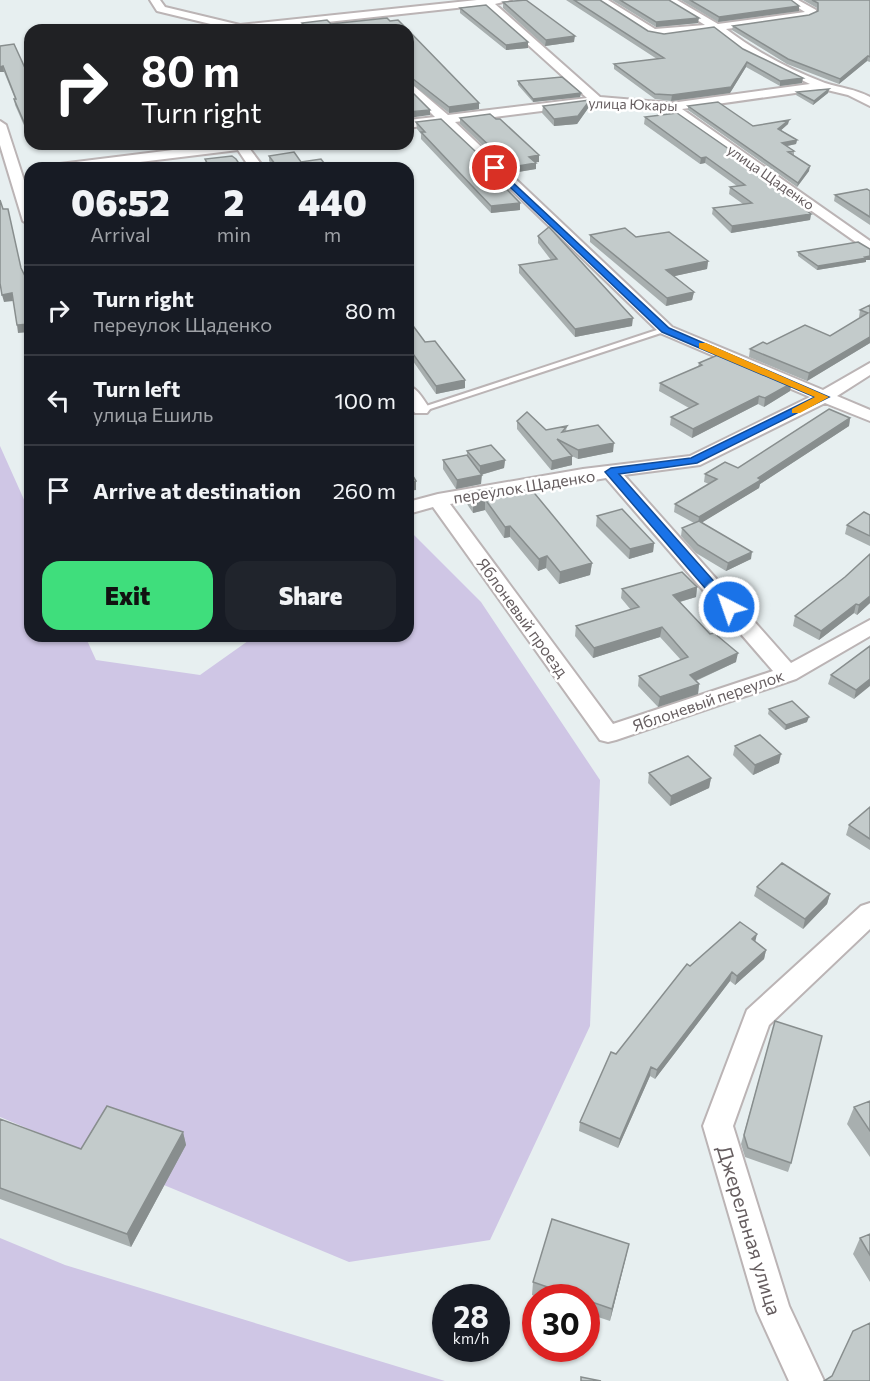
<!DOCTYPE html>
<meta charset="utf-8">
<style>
body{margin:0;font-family:Commissioner,sans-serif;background:#20242c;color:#f1f3f6;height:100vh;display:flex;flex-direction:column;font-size:22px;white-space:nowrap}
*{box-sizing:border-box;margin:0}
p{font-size:20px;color:#9ea1a6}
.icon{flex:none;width:33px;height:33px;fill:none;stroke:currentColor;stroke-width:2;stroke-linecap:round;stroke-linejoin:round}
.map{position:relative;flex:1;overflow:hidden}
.drawer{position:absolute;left:24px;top:162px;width:390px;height:480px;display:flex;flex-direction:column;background:#171b24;border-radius:18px;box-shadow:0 2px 4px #0004}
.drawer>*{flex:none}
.guide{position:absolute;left:24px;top:24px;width:390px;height:126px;border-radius:18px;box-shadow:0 2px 4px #0004;background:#202124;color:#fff;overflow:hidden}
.speed{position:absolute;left:432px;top:1284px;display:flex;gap:12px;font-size:30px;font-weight:700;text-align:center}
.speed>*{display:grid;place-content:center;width:78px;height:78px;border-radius:50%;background:#171b24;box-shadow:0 2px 4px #0004;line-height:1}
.speed small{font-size:15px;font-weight:400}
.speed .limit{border:9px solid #d22;background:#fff;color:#111}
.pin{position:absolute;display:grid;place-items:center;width:51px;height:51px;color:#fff;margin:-26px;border:3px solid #fff;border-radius:50%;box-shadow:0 2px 6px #0007}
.me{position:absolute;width:66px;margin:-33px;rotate:319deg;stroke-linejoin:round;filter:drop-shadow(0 0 4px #0008)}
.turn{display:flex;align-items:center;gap:21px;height:126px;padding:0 18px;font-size:27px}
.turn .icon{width:78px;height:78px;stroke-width:2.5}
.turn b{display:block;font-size:42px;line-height:51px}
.eta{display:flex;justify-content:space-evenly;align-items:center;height:102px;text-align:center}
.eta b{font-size:36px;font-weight:800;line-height:42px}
.cta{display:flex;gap:12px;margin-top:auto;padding:12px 18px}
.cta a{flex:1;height:69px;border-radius:18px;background:#3fde7c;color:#111;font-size:24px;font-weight:800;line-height:69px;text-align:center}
.cta a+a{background:#20242c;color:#f1f3f6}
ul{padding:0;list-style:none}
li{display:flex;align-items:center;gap:18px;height:90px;padding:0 18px;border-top:2px solid #363941}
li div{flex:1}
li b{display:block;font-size:22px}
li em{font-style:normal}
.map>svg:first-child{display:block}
</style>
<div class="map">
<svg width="870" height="1381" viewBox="0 0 870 1381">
<rect width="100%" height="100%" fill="#e7eff0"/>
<path fill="#cfc6e5" d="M0,446L30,513V636H85L96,660L200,675L255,636H408V536L414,535L481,602L600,780L590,1026L490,1240L349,1262L0,1117Z
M0,1238L65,1265L445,1381H0Z"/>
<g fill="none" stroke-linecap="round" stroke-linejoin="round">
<defs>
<path id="service" d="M663,328L670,330L424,411H421L417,409Z"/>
<path id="minor" d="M150,0H160L165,7L240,25L477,0H511L495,4L600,97L671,103L810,84L743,52L714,30L663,37L648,34L596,0H608L655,29L705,25L665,0H677L718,24L805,12L786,0H798L816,10V14L808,18L726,29C755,51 790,70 825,83C841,88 855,89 870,97V106L848,95L823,89L682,109L870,241V252L668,110L597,104L455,122L672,327L823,390L870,363V375L837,396L870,410V421L825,403L700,465L624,475L791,663L870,620V636L796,679L616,740L608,742L600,740L433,507L408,514V502L438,494L583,469L690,456L810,397L660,333L442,123L408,128V120L435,117L408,90V81L448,115L587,98L484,5L254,30H219L223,27L157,11ZM606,478L773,671L613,724L450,504Z
M0,121L6,125L30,199V225L23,221L0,145Z
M221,144H258L249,148L264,168H250L238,150L91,168H53L60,164Z
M408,386C418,388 424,401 430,409L427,413H415L408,403Z
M870,903V929L769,1025L733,1126L789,1306L824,1381H789L757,1311L703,1126L747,1010L861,906Z"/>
</defs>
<use href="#service" stroke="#bbb4b5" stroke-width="4"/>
<use href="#minor" stroke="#bbb4b5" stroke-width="4"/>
<use href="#service" fill="#fff" fill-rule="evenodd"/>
<use href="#minor" fill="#fff" fill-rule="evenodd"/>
</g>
<path fill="#a8afaf" d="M566,0H600L648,31L743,49L802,83L780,86L746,67L730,93L671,101L655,99L614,69V64L657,59Z
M612,0H669L698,23L656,27Z
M681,0H791L799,11L718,22Z
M803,0H870V62L867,61L839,84L787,64L732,30L733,26L809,15L817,12V8Z
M503,2L574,42L545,46L503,8Z
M460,8L528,48L506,50L460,13Z
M390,21L408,30H304L302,28V23L331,24Z
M408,30L479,103V109L449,113L408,81Z
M0,46L30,79V139L15,105L14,99H15L4,72H0Z
M518,81L581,93L580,97L533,102L518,85Z
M829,89L828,93L813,105L796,95L797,92Z
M543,106L589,107L577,124L554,126L542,113Z
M688,106L753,126L789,120L788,124L781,130L797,140L796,144L787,146L794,151V155H793L809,171L797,187L688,110Z
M645,117L791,192L790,198L811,214L810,220L731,233L712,214L713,208L743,204L729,194L730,187L737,186L705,163L700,164L644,124Z
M460,118L539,162H535L536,163V169L512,173L460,124Z
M416,122L493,176L520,203V210L491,213L421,139V134L417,129Z
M269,156L301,162L328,168H275L269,161Z
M205,159L242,168H207Z
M870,191V225L834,201L835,195Z
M590,235L636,237L708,261L707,269L674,276L694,292L692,300L666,306L590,242Z
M538,236L632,326L575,337L519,273V265L551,260L538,243Z
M798,252L866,260V262L817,270L798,256Z
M870,305V343L807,381L749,357L750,349L767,344L830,336L860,318L859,317L860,310Z
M408,319L425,342L465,388L436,394L408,354Z
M699,363L790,391L764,407L758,404L692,438L670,425L671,417L689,408L659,391L660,383L698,367Z
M850,418L849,426L760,484L759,488L702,522L751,559L726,571L696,553L681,536L682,528L694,523L674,512L675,504L709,484L704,482L705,474L738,468Z
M517,421L546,430L567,426L566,431L613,452L578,459L572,456V465L551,470L517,429Z
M467,451L505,460L504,468L481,475V484L456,489L443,469V460L467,455Z
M467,492L498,496L592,563L590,575L559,584L546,568L538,571L510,537L504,538L485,510L473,513L467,504Z
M870,515V546L845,534L847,525Z
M597,516L654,543L653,552L629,559L596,526Z
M845,577L870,603L857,615L854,613L819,640L793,626L795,616Z
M697,587L696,597L680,602L736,662L696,681L699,684L698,694L658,707L638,686L639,676L681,660L660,637L593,658L575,636L576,626L631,610L621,598L622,589Z
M870,646L854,699L828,684L831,675Z
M769,709L807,722L785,730L768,714Z
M735,746L779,763L753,775L733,755Z
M649,773L711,778L709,788L670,806L648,783Z
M870,807V850L846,835L849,825Z
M757,887L830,894L827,904L803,929L754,896Z
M755,942L766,950L764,959L735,985L730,981L655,1079L650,1076L618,1148L579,1131L580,1122L616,1054L690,966Z
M775,1021L791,1163L788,1172L745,1157L741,1144Z
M870,1101V1157L847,1124L854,1107Z
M0,1119L81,1149L183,1132L186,1145L131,1247L0,1199Z
M870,1234V1282L853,1254L860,1238Z
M629,1244L610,1321L586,1313V1298H540L532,1295L533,1282Z"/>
<path fill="#888e8e" d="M799,6V11L718,22L719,17Z
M699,18L698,23L656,27V22Z
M575,36L574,42L545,46L546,40Z
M528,42V48L506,50V45Z
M868,56L867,61L839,84L840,79Z
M747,62L746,67L730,93L671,101L672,95Z
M3,66L4,72H0V67Z
M803,78L802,83L780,86V81Z
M829,89L828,93L813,105L814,101Z
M581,93L580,97L533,102V99Z
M590,100L589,107L577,124L554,126V119Z
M479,103V109L449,113V107Z
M430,110V115L408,118V112Z
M789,120L788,124L778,133V129Z
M797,140L796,144L782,147V143Z
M539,155V162L529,163V157Z
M706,157L705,163L700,164L701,158Z
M536,163V169L512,173V167Z
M810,166L809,171L797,187L798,183Z
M493,168V176L487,169Z
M520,203V210L491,213V206Z
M811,214L810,220L731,233L732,226Z
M870,256V260H866V262L817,270L818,266Z
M708,261L707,269L666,278V270Z
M694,292L692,300L666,306L667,298Z
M12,293L13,301L4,302L2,295Z
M633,318L632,326L575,337V329Z
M30,324V332L18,333L17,325Z
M870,337V343L807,381L809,373Z
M465,380V388L436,394V386Z
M792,383L790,391L764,407L765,398Z
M759,396L758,404L692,438L693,429Z
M850,418L849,426L760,484L759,488L698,525L699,517Z
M614,443L613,452L578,459V450Z
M572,456V465L551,470L552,461Z
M505,460L504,468L480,475V466Z
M482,475L481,484L456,489L457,480Z
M416,481V490L408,491V483Z
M485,499V510L473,513V501Z
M510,526V537L504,538L505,527Z
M654,543L653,552L629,559L630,549Z
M752,552L751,559L726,571L728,563Z
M547,556L546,568L538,571L539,559Z
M592,563L590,575L559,584L560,572Z
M697,587L696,597L672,604L673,595Z
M870,596V603L857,615L859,605Z
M856,604L854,613L819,640L821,631Z
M662,627L660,637L593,658L594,648Z
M738,653L736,662L688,684L690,675Z
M870,679V686L854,699L856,690Z
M699,684L698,694L658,707L660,697Z
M809,717L807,722L785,730L786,725Z
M781,754L779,763L753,775L755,765Z
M711,778L709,788L670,806L671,796Z
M830,894L827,904L803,929L805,919Z
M757,934L755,943L752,939Z
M766,950L764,959L735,985L737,976Z
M732,972L730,981L655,1079L657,1070Z
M651,1067L650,1076L618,1148L620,1139Z
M183,1132L186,1145L131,1247L127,1234Z
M629,1244L626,1257L610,1321L612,1309Z"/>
<path fill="#c3cbcb" stroke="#888e8e" stroke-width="1.5" d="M526,0L575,36L546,40L503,2Z
M574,0H600L648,31L664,34L714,27L743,49L803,78L780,81L747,62L731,87L672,95L655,94L614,64L664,58Z
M620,0H669L699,18L656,22Z
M690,0H791L799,6L719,17Z
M812,0H870V57L868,56L840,79L788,59L733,26L809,15L818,11V3Z
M486,5L528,42L506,45L460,8Z
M387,18L390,21L398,20L408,30H309L302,23L327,20L331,24Z
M408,30L479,103L449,107L408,75Z
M14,44L30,79V136L14,99H16L3,66L0,67V46Z
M562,77L581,93L533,99L518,81Z
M408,88L430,110L408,112Z
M829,89L814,101L797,92Z
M590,100L578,116L554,119L543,106Z
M718,102L753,126L789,120L778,129L797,140L782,143L794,151L788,152L810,166L798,183L688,106Z
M677,113L791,192L787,196L811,214L732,226L713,208L752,203L730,187L745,185L706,157L701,158L645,117Z
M490,114L496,119H500L539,155L529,157L536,163L512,167L460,118Z
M441,119L493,168L487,169L520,203L491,206L421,132H425L416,122Z
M294,152L301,162L321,159L328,168H278L269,156Z
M232,156L236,159L242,168H210L205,159Z
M867,189L870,191V217L835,195Z
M0,200L3,209H8L21,268L27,280H30V324L17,325L12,293L2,295L0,283Z
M549,227L633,318L575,329L519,265L557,259L538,236Z
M625,228L636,237L669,232L708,261L666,270L694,292L667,298L590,235Z
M858,242L870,249V256L865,257L867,258L818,266L798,252Z
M870,305V337L809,373L750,349L763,342L767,344L805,325L830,336L868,313L860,310Z
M408,319L425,342L435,341L465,380L436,386L408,347Z
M720,354L792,383L765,398L759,396L693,429L671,417L698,404L660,383L702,365L699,363Z
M829,409L850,418L758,478L761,480L699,517L675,504L717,479L705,474L725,462L738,468Z
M527,412L546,430L567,426L562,432L598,425L614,443L578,450L557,439L572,456L552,461L517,421Z
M491,445L505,460L480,466L467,451Z
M467,455L482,475L457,480L443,460Z
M408,468L416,481L408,483Z
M493,488L498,496L531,489L592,563L560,572L547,556L539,559L510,526L505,527L485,499L473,501L467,492Z
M622,509L654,543L630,549L597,516Z
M864,512L870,515V536L847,525Z
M699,521L752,552L728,563L698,545L682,528Z
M870,554V596L859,605L856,604L821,631L795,616L845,577Z
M682,572L697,587L673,595L710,634L714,633L738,653L690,675L699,684L660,697L639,676L688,657L662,627L594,648L576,626L639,607L622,589Z
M870,646V679L856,690L831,675Z
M792,701L809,717L786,725L769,709Z
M760,735L781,754L755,765L735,746Z
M688,756L711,778L671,796L649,773Z
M870,807V839L849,825Z
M782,863L830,894L805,919L757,887Z
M740,922L757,934L752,939L766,950L737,976L732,972L657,1070L651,1067L620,1139L580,1122L611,1052L616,1054L687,964L690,966Z
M775,1021L822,1036L791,1163L748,1148L744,1135Z
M870,1101V1131L854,1107Z
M107,1106L183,1132L127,1234L0,1188V1119L81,1149Z
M552,1219L629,1244L612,1309L586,1300V1298H579L533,1282Z
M870,1234V1255L860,1238Z
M870,1323V1381H824L832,1376L853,1331Z
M581,1377L601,1381H581Z"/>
<path fill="#1a73e8" stroke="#114b97" stroke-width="1.5" d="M495,166L669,328L829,397L697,463L619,474L734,604V610H724L605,472L611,468L691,458L815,397L662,332L492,170Z"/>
<path fill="#f59e0b" d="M699,343H706L829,397L800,413H792V409L815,397L699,348Z"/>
<g text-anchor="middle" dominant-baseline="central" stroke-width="5" stroke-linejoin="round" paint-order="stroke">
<g font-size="14" fill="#665e60" stroke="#fff">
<text transform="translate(633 104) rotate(2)">улица Юкары</text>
<text transform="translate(771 177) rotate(35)">улица Щаденко</text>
</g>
<g font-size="16" fill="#665e60" stroke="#fff">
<text transform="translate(524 486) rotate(-9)">переулок Щаденко</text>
<text transform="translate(523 617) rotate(54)">Яблоневый проезд</text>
<text transform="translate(708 700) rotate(-19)">Яблоневый переулок</text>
</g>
<g font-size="20" fill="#665e60" stroke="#fff">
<text transform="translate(750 1230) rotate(73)">Джерельная улица</text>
</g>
</g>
</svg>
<div class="speed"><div>28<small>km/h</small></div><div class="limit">30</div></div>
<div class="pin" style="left:495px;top:168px;background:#d93025"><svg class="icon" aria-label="arrive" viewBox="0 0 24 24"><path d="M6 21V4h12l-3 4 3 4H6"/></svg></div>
<svg class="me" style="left:729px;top:607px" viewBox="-20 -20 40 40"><circle r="17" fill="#1a73e8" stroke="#fff" stroke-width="3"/><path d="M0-11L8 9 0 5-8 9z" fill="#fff"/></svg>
<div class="guide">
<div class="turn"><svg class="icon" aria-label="right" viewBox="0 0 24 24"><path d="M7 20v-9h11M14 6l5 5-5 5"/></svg><div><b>80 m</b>Turn right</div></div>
</div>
<section class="drawer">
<div class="eta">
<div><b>06:52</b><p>Arrival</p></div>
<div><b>2</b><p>min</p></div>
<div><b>440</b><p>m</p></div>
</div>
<ul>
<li><svg class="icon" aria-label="right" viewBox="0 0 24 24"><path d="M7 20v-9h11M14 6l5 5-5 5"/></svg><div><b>Turn right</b><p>переулок Щаденко</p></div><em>80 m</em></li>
<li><svg class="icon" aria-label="left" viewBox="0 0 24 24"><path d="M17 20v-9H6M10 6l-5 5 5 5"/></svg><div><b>Turn left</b><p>улица Ешиль</p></div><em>100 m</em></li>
<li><svg class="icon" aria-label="arrive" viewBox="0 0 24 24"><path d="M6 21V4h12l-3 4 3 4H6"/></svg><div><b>Arrive at destination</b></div><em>260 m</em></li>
</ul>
<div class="cta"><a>Exit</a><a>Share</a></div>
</section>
</div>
